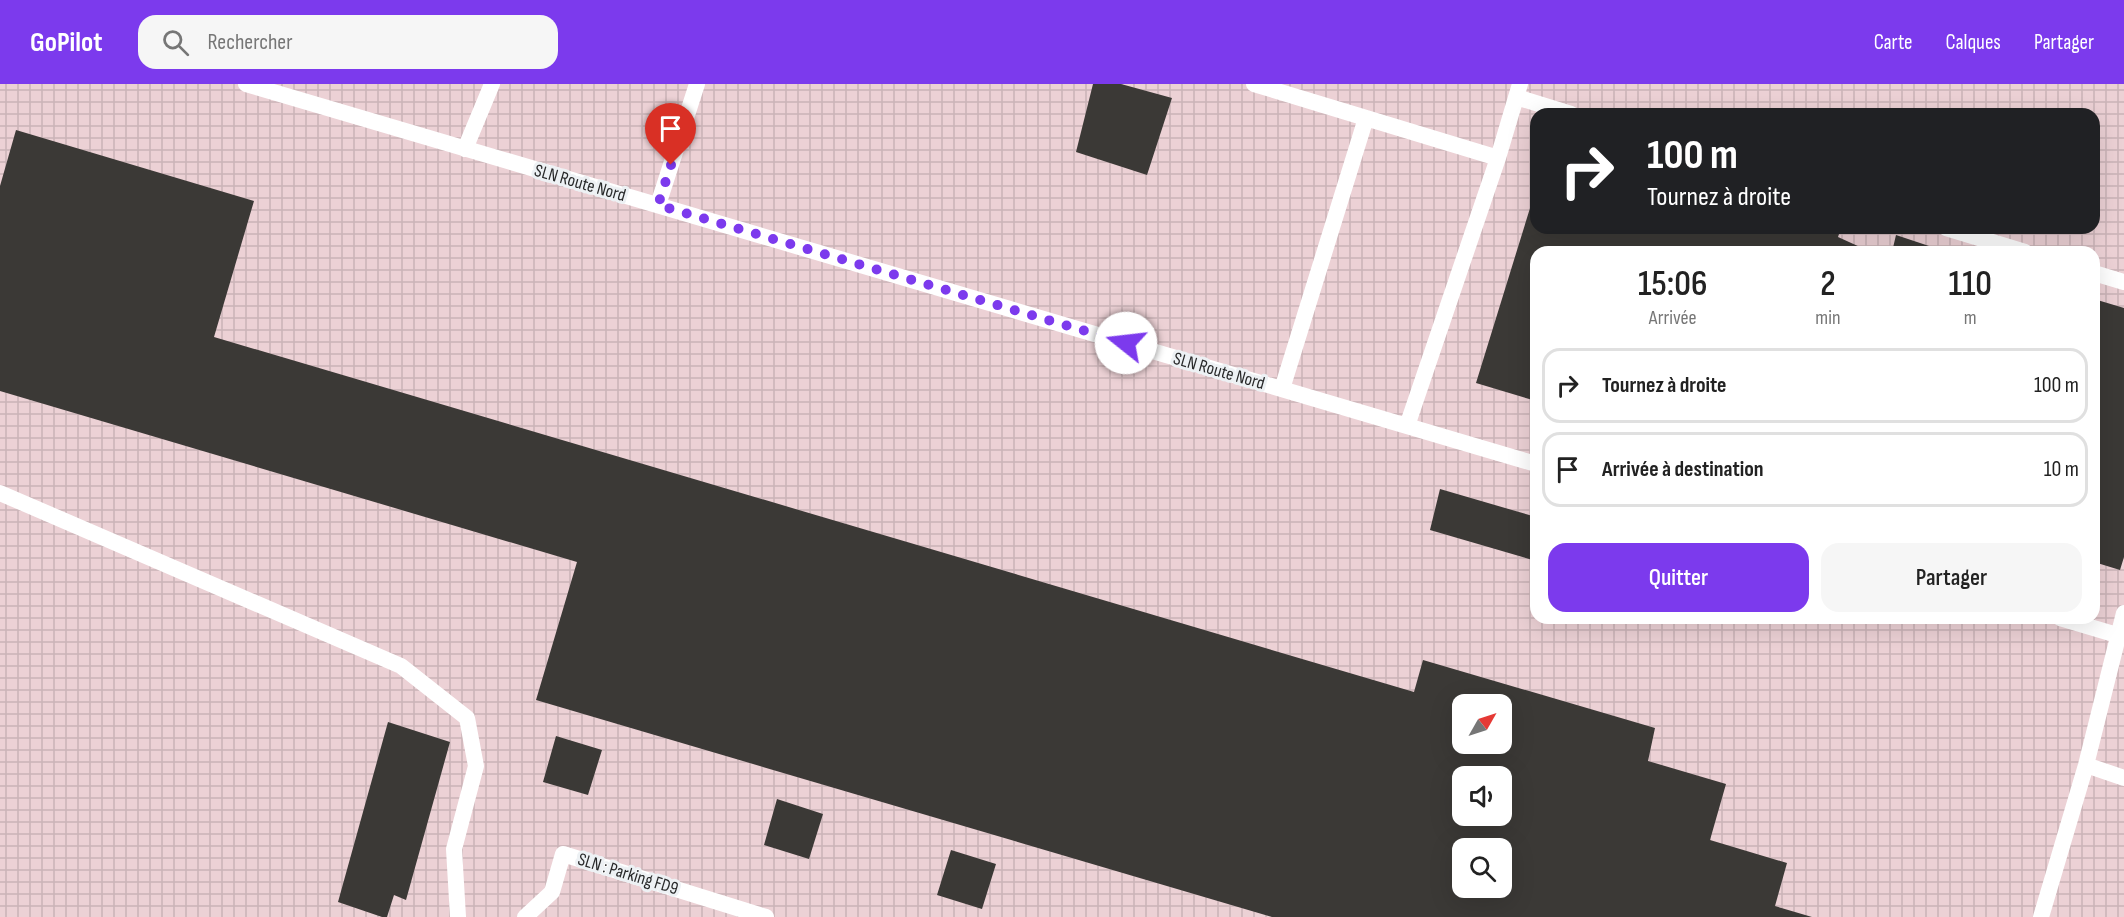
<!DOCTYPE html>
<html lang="fr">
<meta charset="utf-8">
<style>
body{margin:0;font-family:"Sofia Sans Condensed",sans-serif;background:#f6f6f6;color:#222;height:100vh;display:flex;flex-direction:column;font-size:22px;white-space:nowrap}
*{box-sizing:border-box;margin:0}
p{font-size:20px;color:#767676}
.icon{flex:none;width:33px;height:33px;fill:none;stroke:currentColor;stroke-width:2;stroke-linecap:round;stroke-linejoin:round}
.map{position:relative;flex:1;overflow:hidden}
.side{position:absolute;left:1530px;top:162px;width:570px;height:378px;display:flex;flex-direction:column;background:#fff;border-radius:18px;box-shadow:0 6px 24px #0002}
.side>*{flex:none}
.top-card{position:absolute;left:1530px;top:24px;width:570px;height:126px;border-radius:18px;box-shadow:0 6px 24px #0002;background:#202124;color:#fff;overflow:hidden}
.needle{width:39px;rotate:51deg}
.fabs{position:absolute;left:1452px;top:610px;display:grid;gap:12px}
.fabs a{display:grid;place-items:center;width:60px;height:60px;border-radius:12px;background:#fff;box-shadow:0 6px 24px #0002;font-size:30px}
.pin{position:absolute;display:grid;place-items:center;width:51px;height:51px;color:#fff;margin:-62px -26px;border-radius:50% 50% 50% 0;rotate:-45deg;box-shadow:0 0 6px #0007}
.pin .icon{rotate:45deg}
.me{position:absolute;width:66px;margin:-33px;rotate:286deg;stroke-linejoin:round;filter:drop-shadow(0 0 4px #0008)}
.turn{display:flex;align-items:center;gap:21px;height:126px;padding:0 18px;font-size:27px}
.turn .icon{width:78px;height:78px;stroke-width:2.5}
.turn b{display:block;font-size:42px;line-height:51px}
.eta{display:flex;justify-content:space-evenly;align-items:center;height:102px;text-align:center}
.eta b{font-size:36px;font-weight:600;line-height:42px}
.primary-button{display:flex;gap:12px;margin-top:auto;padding:12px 18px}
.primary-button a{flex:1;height:69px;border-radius:18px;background:#7c3aed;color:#fff;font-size:24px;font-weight:600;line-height:69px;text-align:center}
.primary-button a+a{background:#f6f6f6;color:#222}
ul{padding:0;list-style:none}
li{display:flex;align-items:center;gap:18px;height:75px;margin:0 12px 9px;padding:0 6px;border:3px solid #e0e0e0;border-radius:18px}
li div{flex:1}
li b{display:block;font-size:22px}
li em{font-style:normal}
header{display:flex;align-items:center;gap:36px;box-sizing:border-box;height:84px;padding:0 30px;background:#7c3aed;color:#fff}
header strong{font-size:28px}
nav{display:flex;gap:33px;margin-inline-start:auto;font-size:21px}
.search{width:420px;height:54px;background:#f6f6f6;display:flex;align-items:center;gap:15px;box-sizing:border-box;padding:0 21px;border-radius:18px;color:#767676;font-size:22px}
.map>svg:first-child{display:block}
</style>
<header>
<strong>GoPilot</strong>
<div class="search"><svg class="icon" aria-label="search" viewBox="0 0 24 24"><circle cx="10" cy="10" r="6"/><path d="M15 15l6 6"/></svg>Rechercher</div>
<nav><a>Carte</a><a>Calques</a><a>Partager</a></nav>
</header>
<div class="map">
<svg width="2124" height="833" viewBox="0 0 2124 833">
<defs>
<pattern id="industrial-grid" width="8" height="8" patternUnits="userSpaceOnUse" patternTransform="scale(1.5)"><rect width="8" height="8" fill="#ecd1d5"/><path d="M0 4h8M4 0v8" fill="none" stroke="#cab3b7"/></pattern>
</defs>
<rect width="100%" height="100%" fill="#e0e3e7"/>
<path fill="url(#industrial-grid)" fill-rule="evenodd" d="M0,0H2124V833H0ZM1536,30H2094V144H1536ZM1536,168H2094V534H1536ZM1462,621H1502V660H1462ZM1462,693H1502V732H1462ZM1462,765H1502V804H1462Z"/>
<path fill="#3b3936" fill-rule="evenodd" d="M1093,0H1121L1172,14L1147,91L1076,68Z
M16,46L254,117L214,253L1414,608L1423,576L1655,644L1648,677L1726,700L1710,756L1787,779L1775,822L1812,833H1272L536,616L577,478L0,307V102ZM1462,621H1502V660H1462ZM1462,693H1502V732H1462ZM1462,765H1502V804H1462Z
M1535,108L1536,144H1841L1838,153L1871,168H1536V317L1476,299Z
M1896,151L1947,168H1892Z
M2094,215L2124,224V473L2120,486L2094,478Z
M1440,405L1536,433V477L1430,446Z
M388,638L450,658L406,816L394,811L387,833H382L338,818Z
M556,652L602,666L588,711L543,698Z
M777,715L823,730L809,775L764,761Z
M951,766L996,780L982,825L937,811Z"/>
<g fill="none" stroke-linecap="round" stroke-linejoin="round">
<path stroke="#fff" stroke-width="16" d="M246,0L1536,380
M1254,0L1366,34L1282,305
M1516,13L1571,30
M1366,34L1498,74
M465,65L492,0
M658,121L697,0
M1946,144L2025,168
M2094,189L2124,198
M1407,342L1498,74L1520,0
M0,409L401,582L467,634L476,682L454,765L458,833
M2060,534L2124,553
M2086,681L2124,694
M525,833L552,808L563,770L766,833
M2041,833L2086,681L2124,529"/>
</g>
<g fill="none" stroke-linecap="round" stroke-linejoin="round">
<path stroke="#7c3aed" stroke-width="10" stroke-dasharray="0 18" d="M671,81L658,121L1126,259"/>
</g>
<g text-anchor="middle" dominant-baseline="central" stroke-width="6" stroke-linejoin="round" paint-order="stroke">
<g font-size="18" fill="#28292a" stroke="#edf1f4">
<text transform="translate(580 99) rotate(16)">SLN Route Nord</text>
<text transform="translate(1219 287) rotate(16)">SLN Route Nord</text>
<text transform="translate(628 790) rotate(17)">SLN : Parking FD9</text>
</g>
</g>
</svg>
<div class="fabs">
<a><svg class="needle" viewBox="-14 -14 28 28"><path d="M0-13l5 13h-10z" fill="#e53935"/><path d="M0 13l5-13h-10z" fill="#767676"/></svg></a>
<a><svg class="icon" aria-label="sound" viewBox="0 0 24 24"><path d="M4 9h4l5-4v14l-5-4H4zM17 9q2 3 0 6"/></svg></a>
<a><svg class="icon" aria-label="search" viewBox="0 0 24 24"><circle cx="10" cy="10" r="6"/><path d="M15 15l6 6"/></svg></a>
</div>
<div class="pin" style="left:671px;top:81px;background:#d93025"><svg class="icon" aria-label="arrive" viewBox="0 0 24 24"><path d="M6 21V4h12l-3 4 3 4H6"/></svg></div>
<svg class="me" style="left:1126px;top:259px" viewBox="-20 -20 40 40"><circle r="19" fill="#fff"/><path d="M0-13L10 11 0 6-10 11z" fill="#7c3aed"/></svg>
<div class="top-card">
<div class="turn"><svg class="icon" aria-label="right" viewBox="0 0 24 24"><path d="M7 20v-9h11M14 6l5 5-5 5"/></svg><div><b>100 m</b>Tournez à droite</div></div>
</div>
<section class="side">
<div class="eta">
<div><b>15:06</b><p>Arrivée</p></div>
<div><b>2</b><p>min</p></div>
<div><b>110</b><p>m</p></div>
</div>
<ul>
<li><svg class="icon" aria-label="right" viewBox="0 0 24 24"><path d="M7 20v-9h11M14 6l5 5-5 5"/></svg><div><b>Tournez à droite</b></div><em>100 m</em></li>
<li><svg class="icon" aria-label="arrive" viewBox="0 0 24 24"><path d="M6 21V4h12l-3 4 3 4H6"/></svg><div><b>Arrivée à destination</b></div><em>10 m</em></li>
</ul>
<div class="primary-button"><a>Quitter</a><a>Partager</a></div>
</section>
</div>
